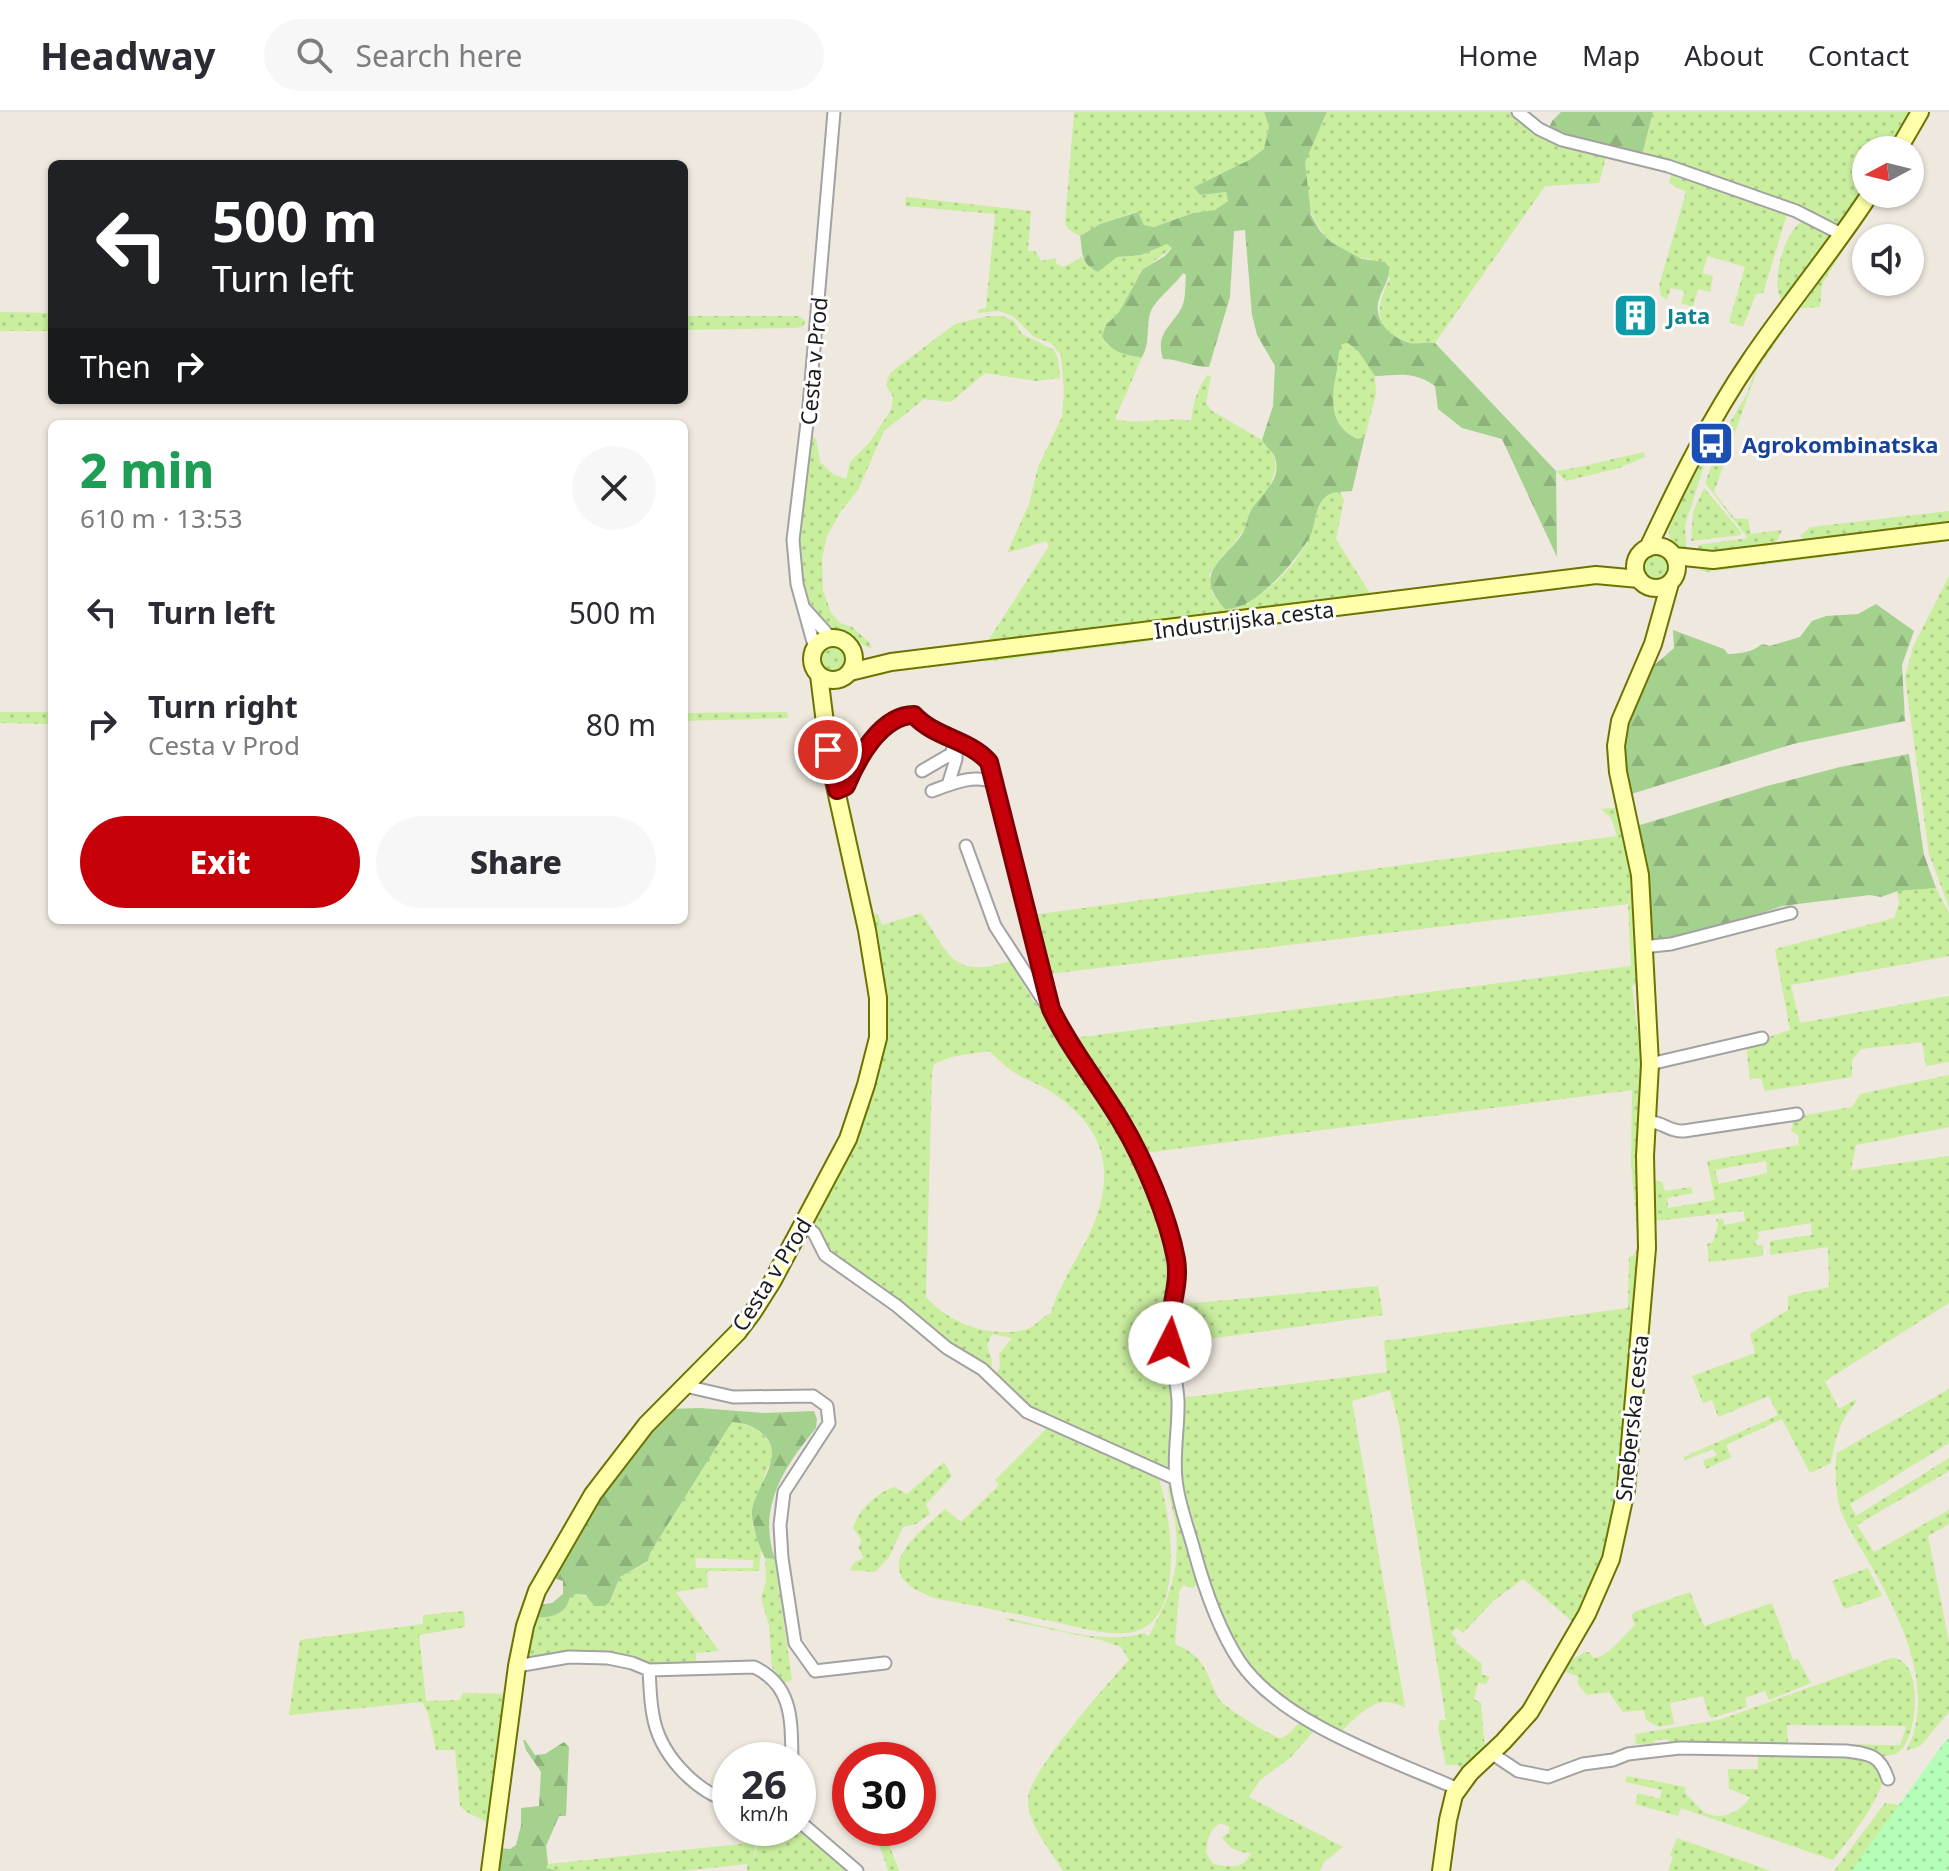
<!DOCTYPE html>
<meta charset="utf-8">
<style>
body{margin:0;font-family:"Noto Sans",sans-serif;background:#f7f7f7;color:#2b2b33;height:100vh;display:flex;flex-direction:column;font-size:30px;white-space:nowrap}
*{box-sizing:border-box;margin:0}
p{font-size:26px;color:#7c7c81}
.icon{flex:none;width:44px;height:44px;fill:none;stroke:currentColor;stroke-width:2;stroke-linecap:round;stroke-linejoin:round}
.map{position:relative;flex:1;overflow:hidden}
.details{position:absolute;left:48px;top:308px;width:640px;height:504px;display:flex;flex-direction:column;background:#fff;border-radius:12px;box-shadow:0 2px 6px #0004}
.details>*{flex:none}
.banner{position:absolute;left:48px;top:48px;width:640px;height:244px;border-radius:12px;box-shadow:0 2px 6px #0004;background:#202124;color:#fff;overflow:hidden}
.needle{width:52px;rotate:263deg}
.fabs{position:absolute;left:1852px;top:24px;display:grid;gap:16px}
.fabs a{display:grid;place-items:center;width:72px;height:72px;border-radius:50%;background:#fff;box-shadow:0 2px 6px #0004;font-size:40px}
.speed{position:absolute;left:712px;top:1630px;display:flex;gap:16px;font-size:40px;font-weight:700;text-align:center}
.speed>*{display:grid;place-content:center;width:104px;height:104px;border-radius:50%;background:#fff;box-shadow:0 2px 6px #0004;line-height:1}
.speed small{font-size:20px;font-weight:400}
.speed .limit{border:12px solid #d22;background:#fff;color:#111}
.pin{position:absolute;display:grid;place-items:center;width:68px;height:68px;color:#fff;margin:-34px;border:4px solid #fff;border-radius:50%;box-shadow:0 2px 8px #0007}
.me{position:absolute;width:88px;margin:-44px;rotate:4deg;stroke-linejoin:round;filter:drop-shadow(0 0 6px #0008)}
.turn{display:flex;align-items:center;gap:28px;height:168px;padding:0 32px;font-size:36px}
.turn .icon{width:104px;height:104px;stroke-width:2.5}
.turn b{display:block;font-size:56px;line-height:68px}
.then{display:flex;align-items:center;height:76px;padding:0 32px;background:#0003;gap:16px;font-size:30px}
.round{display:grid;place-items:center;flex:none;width:84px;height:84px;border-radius:42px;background:#f7f7f7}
.overview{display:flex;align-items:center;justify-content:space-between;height:136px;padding:0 32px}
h1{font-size:48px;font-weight:800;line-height:60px;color:#1e9e55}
.primary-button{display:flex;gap:16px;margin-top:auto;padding:16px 32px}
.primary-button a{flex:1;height:92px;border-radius:48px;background:#c50009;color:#fff;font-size:32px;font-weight:800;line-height:92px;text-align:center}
.primary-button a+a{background:#f7f7f7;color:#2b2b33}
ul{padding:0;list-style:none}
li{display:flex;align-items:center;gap:24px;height:112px;padding:0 32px}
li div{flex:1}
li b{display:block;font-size:30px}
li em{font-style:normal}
header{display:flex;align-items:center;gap:48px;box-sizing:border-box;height:112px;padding:0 40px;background:#fff;border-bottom:2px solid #e1e1e2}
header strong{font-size:38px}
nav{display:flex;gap:44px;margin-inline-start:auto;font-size:28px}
.search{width:560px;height:72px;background:#f7f7f7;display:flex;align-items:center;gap:20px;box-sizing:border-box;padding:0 28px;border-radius:44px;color:#7c7c81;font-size:30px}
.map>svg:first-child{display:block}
</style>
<header>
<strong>Headway</strong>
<div class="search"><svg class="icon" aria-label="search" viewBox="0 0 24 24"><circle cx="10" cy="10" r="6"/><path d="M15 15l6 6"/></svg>Search here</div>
<nav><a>Home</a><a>Map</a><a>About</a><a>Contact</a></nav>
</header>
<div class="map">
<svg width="1949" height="1759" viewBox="0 0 1949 1759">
<defs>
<pattern id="grass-dots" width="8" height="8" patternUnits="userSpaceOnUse" patternTransform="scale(2)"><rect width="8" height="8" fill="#c9ee9e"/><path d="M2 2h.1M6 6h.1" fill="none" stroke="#accc88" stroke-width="1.8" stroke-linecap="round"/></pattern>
<pattern id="forest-firs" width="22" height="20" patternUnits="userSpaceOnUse" patternTransform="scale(2)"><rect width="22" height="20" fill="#a5d18f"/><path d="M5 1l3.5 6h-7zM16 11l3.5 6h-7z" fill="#8db37b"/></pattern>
<pattern id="park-dots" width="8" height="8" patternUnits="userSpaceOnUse" patternTransform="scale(2)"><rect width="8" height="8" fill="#b5feb8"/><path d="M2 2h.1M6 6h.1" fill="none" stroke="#9bd99e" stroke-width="1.8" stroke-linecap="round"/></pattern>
</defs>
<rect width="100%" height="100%" fill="#eee8de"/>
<path fill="url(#grass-dots)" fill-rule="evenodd" d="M1074,0H1264L1269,14L1264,37L1249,48L1194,75L1200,83L1226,80L1228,89L1215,98L1193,101L1154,115L1144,113L1137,100L1100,112L1080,124L1068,117L1065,111Z
M1327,0H1512L1517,5L1607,42L1599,71L1545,74L1435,231C1427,229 1423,232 1416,232C1410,232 1403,228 1398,226C1371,212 1379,188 1390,166L1371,147C1324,145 1300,94 1305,51C1307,35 1322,17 1327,0Z
M1653,0H1915L1891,38H1866V79L1841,114C1825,112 1812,100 1797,93L1642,43Z
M1675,61L1787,102L1763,181L1756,182L1743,215L1729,210L1745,155L1708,144L1702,161L1713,164L1710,180L1698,177L1693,195L1681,191L1685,179L1671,176L1667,187L1661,184L1659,174L1686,80L1669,71L1671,63Z
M1878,82L1822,172L1820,195L1799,196L1757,258L1714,380L1734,406L1748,407L1751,422L1782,418L1777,429L1769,434L1697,443L1698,433L1748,426L1705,371L1723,322L1747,282L1757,252L1838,142Z
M906,85L1031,99L1028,139H1035L1041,149L1056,146V151L1062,155L1078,148L1081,144L1091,157L1117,145L1141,143L1167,132L1172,136L1143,157L1119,200L1106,213V232L1129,244L1142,245L1115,307C1138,314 1166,304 1191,309C1193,291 1197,278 1207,263L1211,264L1206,291L1212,299L1262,328L1273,341L1276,355L1268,380L1249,400L1246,416L1209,462L1212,480L1218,490C1228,489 1245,491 1254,486C1277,473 1302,445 1311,421C1316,410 1316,398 1324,387C1328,381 1333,380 1340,380L1344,388L1336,427L1373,486L984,535L1049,434L1046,429L1007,441L1029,392L1038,355L1062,305L1064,280L1061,243L1051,231L1034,225L1013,204L999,199L978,201V198L986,196L995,102L905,94Z
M1802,110L1810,111L1833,124L1784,190C1768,178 1784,118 1802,110Z
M0,200L52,201V219H0Z
M684,204H798L806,209L802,215L794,216L684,218Z
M988,204H1002L1014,209L1022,222L1054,238L1058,247L1060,266L1036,269L985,261L951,290L924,287L884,319L858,378L841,399L827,424L822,447L823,478L831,501L840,511L852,515L869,530L872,537C863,534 859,529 852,524C845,519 836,519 829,514C780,477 806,375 811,323L816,327L820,350L833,362L846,367L850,350L869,331L891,298L893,285L886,273L890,261L955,212Z
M1348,231L1358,239L1375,264L1376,282L1365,324L1358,327C1328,313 1331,285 1337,258C1338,249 1338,241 1341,232Z
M1644,340L1645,345L1619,356L1566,369L1556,359C1586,355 1614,346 1644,340Z
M1701,345L1706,348L1685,413L1687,442C1666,434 1668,424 1671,403Z
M1704,376L1741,420V423L1691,429L1693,400Z
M1949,399V414L1807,430L1800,424L1811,415Z
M1949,424V429L1706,460L1699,458L1711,454Z
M1641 456a14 14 0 1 1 28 0a14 14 0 1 1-28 0Z
M1949,464V795L1929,742L1905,565L1913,535Z
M1465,485V489L984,550L983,545Z
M820 547a14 14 0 1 1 28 0a14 14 0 1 1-28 0Z
M52,600V612L0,611V600Z
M787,600L788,606L684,609V601Z
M1622,695L1632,736L1640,871L1632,873L1637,917L1642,926V1101L1621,1376L1605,1448L1574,1511L1523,1467L1493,1489L1463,1521L1457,1516L1451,1521L1457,1527L1455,1530L1482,1552L1481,1562L1490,1565L1486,1572L1478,1571L1474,1587L1481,1591L1485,1638L1464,1658L1457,1653H1446L1438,1616L1440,1608H1446L1399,1312L1390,1278L1352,1289L1405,1595C1399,1593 1391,1590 1385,1590C1370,1590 1347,1612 1338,1624L1250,1564L1211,1489L1179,1360L1181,1286L1387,1260L1384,1229L1628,1196L1629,1145L1635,1143L1638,1131L1631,1051L1632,978L1136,1042L1066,927L1631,854L1628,792L1040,863L1025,804L1617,724L1611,706L1601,697Z
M1936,776L1949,801V844L1791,873L1800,911L1949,884V950L1926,954L1922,930L1861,937L1852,948V965L1765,979L1761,966L1750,967L1746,932L1790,918L1775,837L1894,806L1899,791L1897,779Z
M921,801C950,842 951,868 1010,849L1032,887L1046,903L1060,929L1117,1012L1167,1128L1173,1151L1175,1275L1172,1358L1166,1360L1029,1297L998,1267L996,1261L1000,1255L999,1242L1012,1226L992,1222L987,1233L992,1249L991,1259L840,1156L809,1111L881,932L867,802H878L882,813ZM989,939C997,945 1004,954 1012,959C1024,967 1038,972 1050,979C1099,1011 1116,1050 1096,1106C1084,1139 1061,1167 1051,1201C1041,1205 1036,1215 1024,1218C989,1226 949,1211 926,1185L932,960L934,952L951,945Z
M1949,963V1015L1856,1033L1851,1058L1949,1044V1191L1825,1269L1839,1297L1854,1288L1857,1289C1840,1307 1835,1327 1831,1351L1810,1361L1782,1307L1726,1333L1731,1345L1706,1357L1703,1349L1717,1343L1713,1337L1685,1348L1684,1345L1778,1303L1769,1284L1718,1305L1712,1288L1703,1291L1692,1264L1755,1241L1750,1222L1788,1198V1184L1829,1175L1828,1135L1770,1143V1129L1812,1123L1811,1111L1758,1120L1759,1127L1755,1128L1756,1133H1763V1144L1709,1150L1707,1132L1713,1130L1718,1113L1716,1107H1723L1724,1113L1745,1109L1744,1099L1654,1109V1068L1662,1070L1665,1079L1691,1075L1693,1081L1667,1086L1668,1096L1715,1088L1707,1049L1799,1033L1798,1023L1791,1019L1794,1005L1852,995L1860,982ZM1766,1049L1767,1061L1719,1072L1715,1058Z
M1378,1174L1383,1203L1171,1232L1174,1193Z
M1949,1277V1331L1850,1392L1856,1404L1949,1346V1359L1857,1413L1874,1440L1949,1398V1412L1928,1424L1949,1530V1600L1920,1634L1906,1639C1937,1582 1902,1508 1873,1457C1862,1437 1848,1418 1840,1397C1836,1378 1834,1360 1837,1341Z
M732,1310C753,1312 770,1322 774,1344L766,1359L752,1411L761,1438L759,1459H707L708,1475L676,1480L719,1539L696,1541V1555H666L628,1548L527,1547L525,1545L533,1506C552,1505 565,1504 570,1484L576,1482L609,1491L620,1465L648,1450L650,1441ZM695,1446L753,1448V1456H696Z
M1049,1314L1158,1364C1171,1401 1189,1515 1127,1521C1105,1523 1081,1516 1060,1511C1019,1503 979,1494 938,1487C865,1463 910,1428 945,1397L961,1410L999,1373L995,1368Z
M944,1350L952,1364L926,1392L930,1402L916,1412L903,1415L889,1445L875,1460L849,1458L855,1450L864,1446L858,1435L862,1429L853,1416C858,1399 876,1381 894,1375L907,1382Z
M1168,1372L1177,1383L1200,1471L1192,1476L1183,1473L1179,1480L1175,1532C1208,1546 1204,1560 1219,1587C1223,1595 1276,1627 1281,1626C1288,1624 1295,1615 1300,1610L1314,1619L1290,1646L1260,1668L1249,1685L1343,1735L1324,1750L1320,1759H1063C1051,1739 1027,1712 1028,1687C1029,1660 1108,1571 1129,1548L1121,1535L1101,1528L1006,1508V1506C1046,1513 1105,1535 1143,1521L1149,1524C1171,1482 1181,1458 1175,1409C1173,1397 1168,1385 1168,1372ZM1221,1711L1229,1715V1721L1222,1725C1228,1736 1239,1741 1251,1741C1244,1758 1228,1755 1213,1752L1206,1741C1207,1729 1209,1717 1221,1711Z
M765,1446L775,1447L792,1568L784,1571L772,1555L769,1513L761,1487L766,1468Z
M1868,1456L1882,1484L1844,1497L1832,1469Z
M1690,1480L1704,1514L1772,1491L1793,1548L1798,1547L1811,1571L1769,1588L1765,1579L1745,1586L1747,1595L1712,1606L1709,1603L1703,1584L1670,1591L1674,1612L1659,1615L1646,1608L1644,1598L1623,1600L1609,1580L1587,1583L1577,1571L1579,1565L1561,1558L1565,1552L1585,1540H1589L1593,1546C1609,1545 1623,1524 1635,1513L1631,1504L1634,1500Z
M464,1499L465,1515L419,1523L426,1589L460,1588L463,1581L509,1582L490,1713C481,1704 468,1704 460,1694L455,1638H436L428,1601L422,1590L289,1603L300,1528L423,1512V1503Z
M1892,1546C1924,1547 1918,1621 1901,1638C1896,1644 1885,1644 1877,1644L1747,1634L1746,1631H1739V1634L1714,1629L1670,1631L1668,1627L1655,1628L1654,1633L1636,1632L1635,1622L1719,1608ZM1787,1613L1906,1614V1615L1900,1633H1886L1788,1631Z
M1758,1639L1864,1643L1874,1648L1884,1667C1873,1698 1853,1722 1833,1748L1681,1696L1678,1704L1635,1692L1638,1681L1660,1687L1662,1678L1625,1670L1627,1664L1686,1675L1685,1681C1692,1687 1698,1696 1704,1700C1720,1710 1742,1700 1750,1685L1729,1677L1728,1657H1758Z
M1885,1691L1895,1692L1915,1699L1949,1759H1834Z
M798,1714L852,1759H747V1752L683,1759H558L545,1756L548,1752L741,1732L750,1730L752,1716H757L754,1748L761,1716Z
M864,1716H878L887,1727L899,1759H888C883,1742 879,1727 864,1716Z
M1677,1726L1760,1755L1770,1759H1668L1673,1745L1670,1743Z"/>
<path fill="url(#forest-firs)" d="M1264,0H1327L1305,50L1311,103L1320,119L1332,131L1362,147L1385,150L1389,155C1390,169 1381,177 1378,191C1375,211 1392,226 1410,231C1419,233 1426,229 1435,231L1556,359L1557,445L1502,327L1462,316L1438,297L1435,274C1413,259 1401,263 1375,264L1358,239L1348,231L1342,232C1338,241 1338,249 1337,258C1331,285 1328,314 1358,327L1365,324L1352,379C1344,380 1334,379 1328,383C1313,394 1317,414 1308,428C1294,451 1254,499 1225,497C1192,461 1222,451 1243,421C1247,413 1247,405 1251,398C1262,381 1284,367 1274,343C1271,338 1265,334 1262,328L1273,294L1275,254L1257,223L1252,203L1245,118L1234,119L1230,185L1209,255C1192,255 1179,247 1163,247C1155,220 1171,216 1182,195C1186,186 1185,173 1186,163L1183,161C1175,173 1161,183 1153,195C1144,210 1152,228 1142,245C1125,244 1110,239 1102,224L1106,213L1119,200L1143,157L1165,144L1172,136L1167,132L1141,143L1117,145L1098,160C1079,151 1083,139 1080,124L1100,112L1138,100L1144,113L1154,115L1193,101L1215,98L1228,89L1226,80L1200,83L1194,75L1249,48L1264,37L1269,14Z
M1561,0H1653L1642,43L1548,19L1552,9Z
M1876,492L1914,519L1902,553L1905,609L1793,632L1628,683L1622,616L1651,556L1674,536L1673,518L1724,537L1728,542C1742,541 1751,541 1762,532L1770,534L1800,525L1812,509L1826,504L1858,502Z
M1909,642L1924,743L1936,776L1898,779L1881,785L1870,783L1782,794L1728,812L1651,831L1637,714L1767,674L1840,655Z
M700,1296L765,1301L814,1299L817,1307L816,1316C784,1355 757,1395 775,1447L765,1446C759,1435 751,1411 752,1398C756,1374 785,1345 765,1324C755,1314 745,1311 732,1310L650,1441L648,1449L620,1465L609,1491L605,1494H594L586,1483L576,1482L570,1485C565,1504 552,1505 533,1506L539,1493L552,1491L563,1482V1469L554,1466C584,1405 622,1346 669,1297Z
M523,1628H525L535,1643L545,1642L564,1630L569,1635L566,1704H559L546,1734L548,1752L546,1756L558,1759H496L499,1736L510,1737L516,1733L521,1713V1696L539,1694L541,1660L526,1638Z"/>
<path fill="url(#park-dots)" d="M1949,1626V1759H1851L1943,1632Z"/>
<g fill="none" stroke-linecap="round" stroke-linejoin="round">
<defs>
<path id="street" d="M1518,0L1539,17L1562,28L1668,54L1796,99L1843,123
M805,497L831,526
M815,537L797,472L793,428L809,294L834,0
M922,659L951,642L956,629
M948,673L956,647V635
M837,678L846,674C857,647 881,604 914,603C935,626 969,626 989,650L1051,897C1070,937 1098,972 1121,1010C1143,1045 1167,1104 1175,1145C1182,1175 1166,1204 1170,1235C1172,1253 1177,1270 1178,1288C1179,1314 1173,1342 1176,1367C1178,1391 1188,1415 1194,1438C1204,1475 1218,1517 1240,1550C1283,1612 1390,1647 1458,1677
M932,679C951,672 975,661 994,671
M966,734L995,814L1047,894
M1642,835L1671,832L1791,801
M1650,952L1762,926
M1648,1010C1663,1009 1668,1020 1684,1019L1797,1002
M803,1112L814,1121L825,1143L897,1194L947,1236L982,1257L1027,1300L1176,1367
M685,1274L733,1285L813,1284L827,1294L829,1311L784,1380L780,1413L782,1446L795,1531L815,1559L885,1551
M517,1554L569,1545L608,1546L632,1551L649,1558L754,1555C794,1574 791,1610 792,1648
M649,1558C650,1573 650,1588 653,1603C659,1641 693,1678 730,1690
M1491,1641L1518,1659L1548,1665L1583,1652L1613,1648L1628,1642L1680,1636L1846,1639C1871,1642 1880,1643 1888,1667
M798,1704L799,1709L857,1759"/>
<path id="secondary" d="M1898,38L1920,0
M1635 455a21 21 0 1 1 42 0a21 21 0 1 1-42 0Z
M1648,436C1679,370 1710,307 1751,247C1789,191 1833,139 1870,82
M1674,444L1713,448L1949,419
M812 547a21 21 0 1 1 42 0a21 21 0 1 1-42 0Z
M850,560L891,550L1596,463L1639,467
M490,1759L517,1554L525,1514L537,1479L593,1382L646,1313L738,1220L753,1200L772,1170L848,1027L866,973L878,926V886L867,818L830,651L819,563
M1441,1759L1448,1708L1454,1683L1470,1661L1503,1630L1530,1600L1587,1502L1611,1447L1626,1378L1647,1136L1645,1044L1650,952L1640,763L1618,660L1616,634L1620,609L1653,532L1670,471"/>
</defs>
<use href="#street" stroke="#a2a2a2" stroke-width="15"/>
<use href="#secondary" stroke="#6c7300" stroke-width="20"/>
<use href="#street" stroke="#fff" stroke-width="11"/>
<use href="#secondary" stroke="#ffffab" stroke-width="16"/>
</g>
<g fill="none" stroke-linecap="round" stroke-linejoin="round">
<defs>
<path id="route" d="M828,638L837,678L846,674C857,647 881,603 914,603C935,626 969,627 989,650L1051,897C1070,937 1099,972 1122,1011C1144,1048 1168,1104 1176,1147C1181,1176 1166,1202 1170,1231"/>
</defs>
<use href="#route" stroke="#800006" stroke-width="20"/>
<use href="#route" stroke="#c50009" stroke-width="14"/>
</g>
<defs>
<symbol id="building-square" viewBox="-11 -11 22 22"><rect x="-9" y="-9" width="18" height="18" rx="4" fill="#0f9aa8" stroke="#fff"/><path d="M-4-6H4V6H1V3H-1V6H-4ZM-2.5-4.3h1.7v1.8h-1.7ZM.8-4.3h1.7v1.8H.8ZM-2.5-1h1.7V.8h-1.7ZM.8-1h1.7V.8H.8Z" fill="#fff"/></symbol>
<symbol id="bus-square" viewBox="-11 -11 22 22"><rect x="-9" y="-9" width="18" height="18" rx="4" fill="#1a4fb4" stroke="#fff"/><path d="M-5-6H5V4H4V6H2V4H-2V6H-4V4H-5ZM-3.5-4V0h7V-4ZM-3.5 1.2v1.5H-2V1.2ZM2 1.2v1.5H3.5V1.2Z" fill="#fff"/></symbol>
</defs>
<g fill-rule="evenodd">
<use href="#building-square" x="1610" y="178" width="51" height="51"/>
<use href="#bus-square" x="1686" y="306" width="51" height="51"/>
</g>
<g text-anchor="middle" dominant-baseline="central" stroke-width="6" stroke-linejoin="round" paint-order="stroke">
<g font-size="22" font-weight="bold" fill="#0d838f" stroke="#fff" text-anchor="start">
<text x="1667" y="203">Jata</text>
</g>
<g font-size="22" fill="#1b1b1b" stroke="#fff">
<text transform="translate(813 249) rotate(-85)">Cesta v Prod</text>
<text transform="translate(1244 507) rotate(-7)">Industrijska cesta</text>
<text transform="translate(771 1162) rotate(-58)">Cesta v Prod</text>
<text transform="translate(1631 1306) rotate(-84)">Sneberska cesta</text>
</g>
<g font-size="22" font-weight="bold" fill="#164399" stroke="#fff" text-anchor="start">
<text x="1742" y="332">Agrokombinatska</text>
</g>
</g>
</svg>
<div class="fabs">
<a><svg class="needle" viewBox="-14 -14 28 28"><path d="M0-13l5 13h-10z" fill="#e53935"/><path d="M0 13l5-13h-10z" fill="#7c7c81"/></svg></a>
<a><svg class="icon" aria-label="sound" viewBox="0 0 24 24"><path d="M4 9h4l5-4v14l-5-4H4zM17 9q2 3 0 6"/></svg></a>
</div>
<div class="speed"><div>26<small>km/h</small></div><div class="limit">30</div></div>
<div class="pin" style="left:828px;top:638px;background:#d93025"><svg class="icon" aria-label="arrive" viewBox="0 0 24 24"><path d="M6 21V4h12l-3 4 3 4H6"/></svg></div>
<svg class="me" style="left:1170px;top:1231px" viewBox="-20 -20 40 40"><circle r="19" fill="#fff"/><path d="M0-13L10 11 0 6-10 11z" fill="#c50009"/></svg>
<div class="banner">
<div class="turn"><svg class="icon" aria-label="left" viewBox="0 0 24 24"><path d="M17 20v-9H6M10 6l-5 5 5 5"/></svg><div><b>500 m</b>Turn left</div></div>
<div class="then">Then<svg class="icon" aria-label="right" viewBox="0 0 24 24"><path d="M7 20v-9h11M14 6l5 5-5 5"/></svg></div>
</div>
<section class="details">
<div class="overview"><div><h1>2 min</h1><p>610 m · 13:53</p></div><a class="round"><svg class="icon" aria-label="close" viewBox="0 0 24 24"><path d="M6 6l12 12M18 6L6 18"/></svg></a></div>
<ul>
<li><svg class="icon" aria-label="left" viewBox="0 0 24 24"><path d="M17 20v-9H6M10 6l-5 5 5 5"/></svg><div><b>Turn left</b></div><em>500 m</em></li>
<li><svg class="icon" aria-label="right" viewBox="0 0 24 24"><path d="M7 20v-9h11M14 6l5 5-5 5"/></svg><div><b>Turn right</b><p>Cesta v Prod</p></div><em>80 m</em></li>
</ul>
<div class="primary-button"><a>Exit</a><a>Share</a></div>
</section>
</div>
